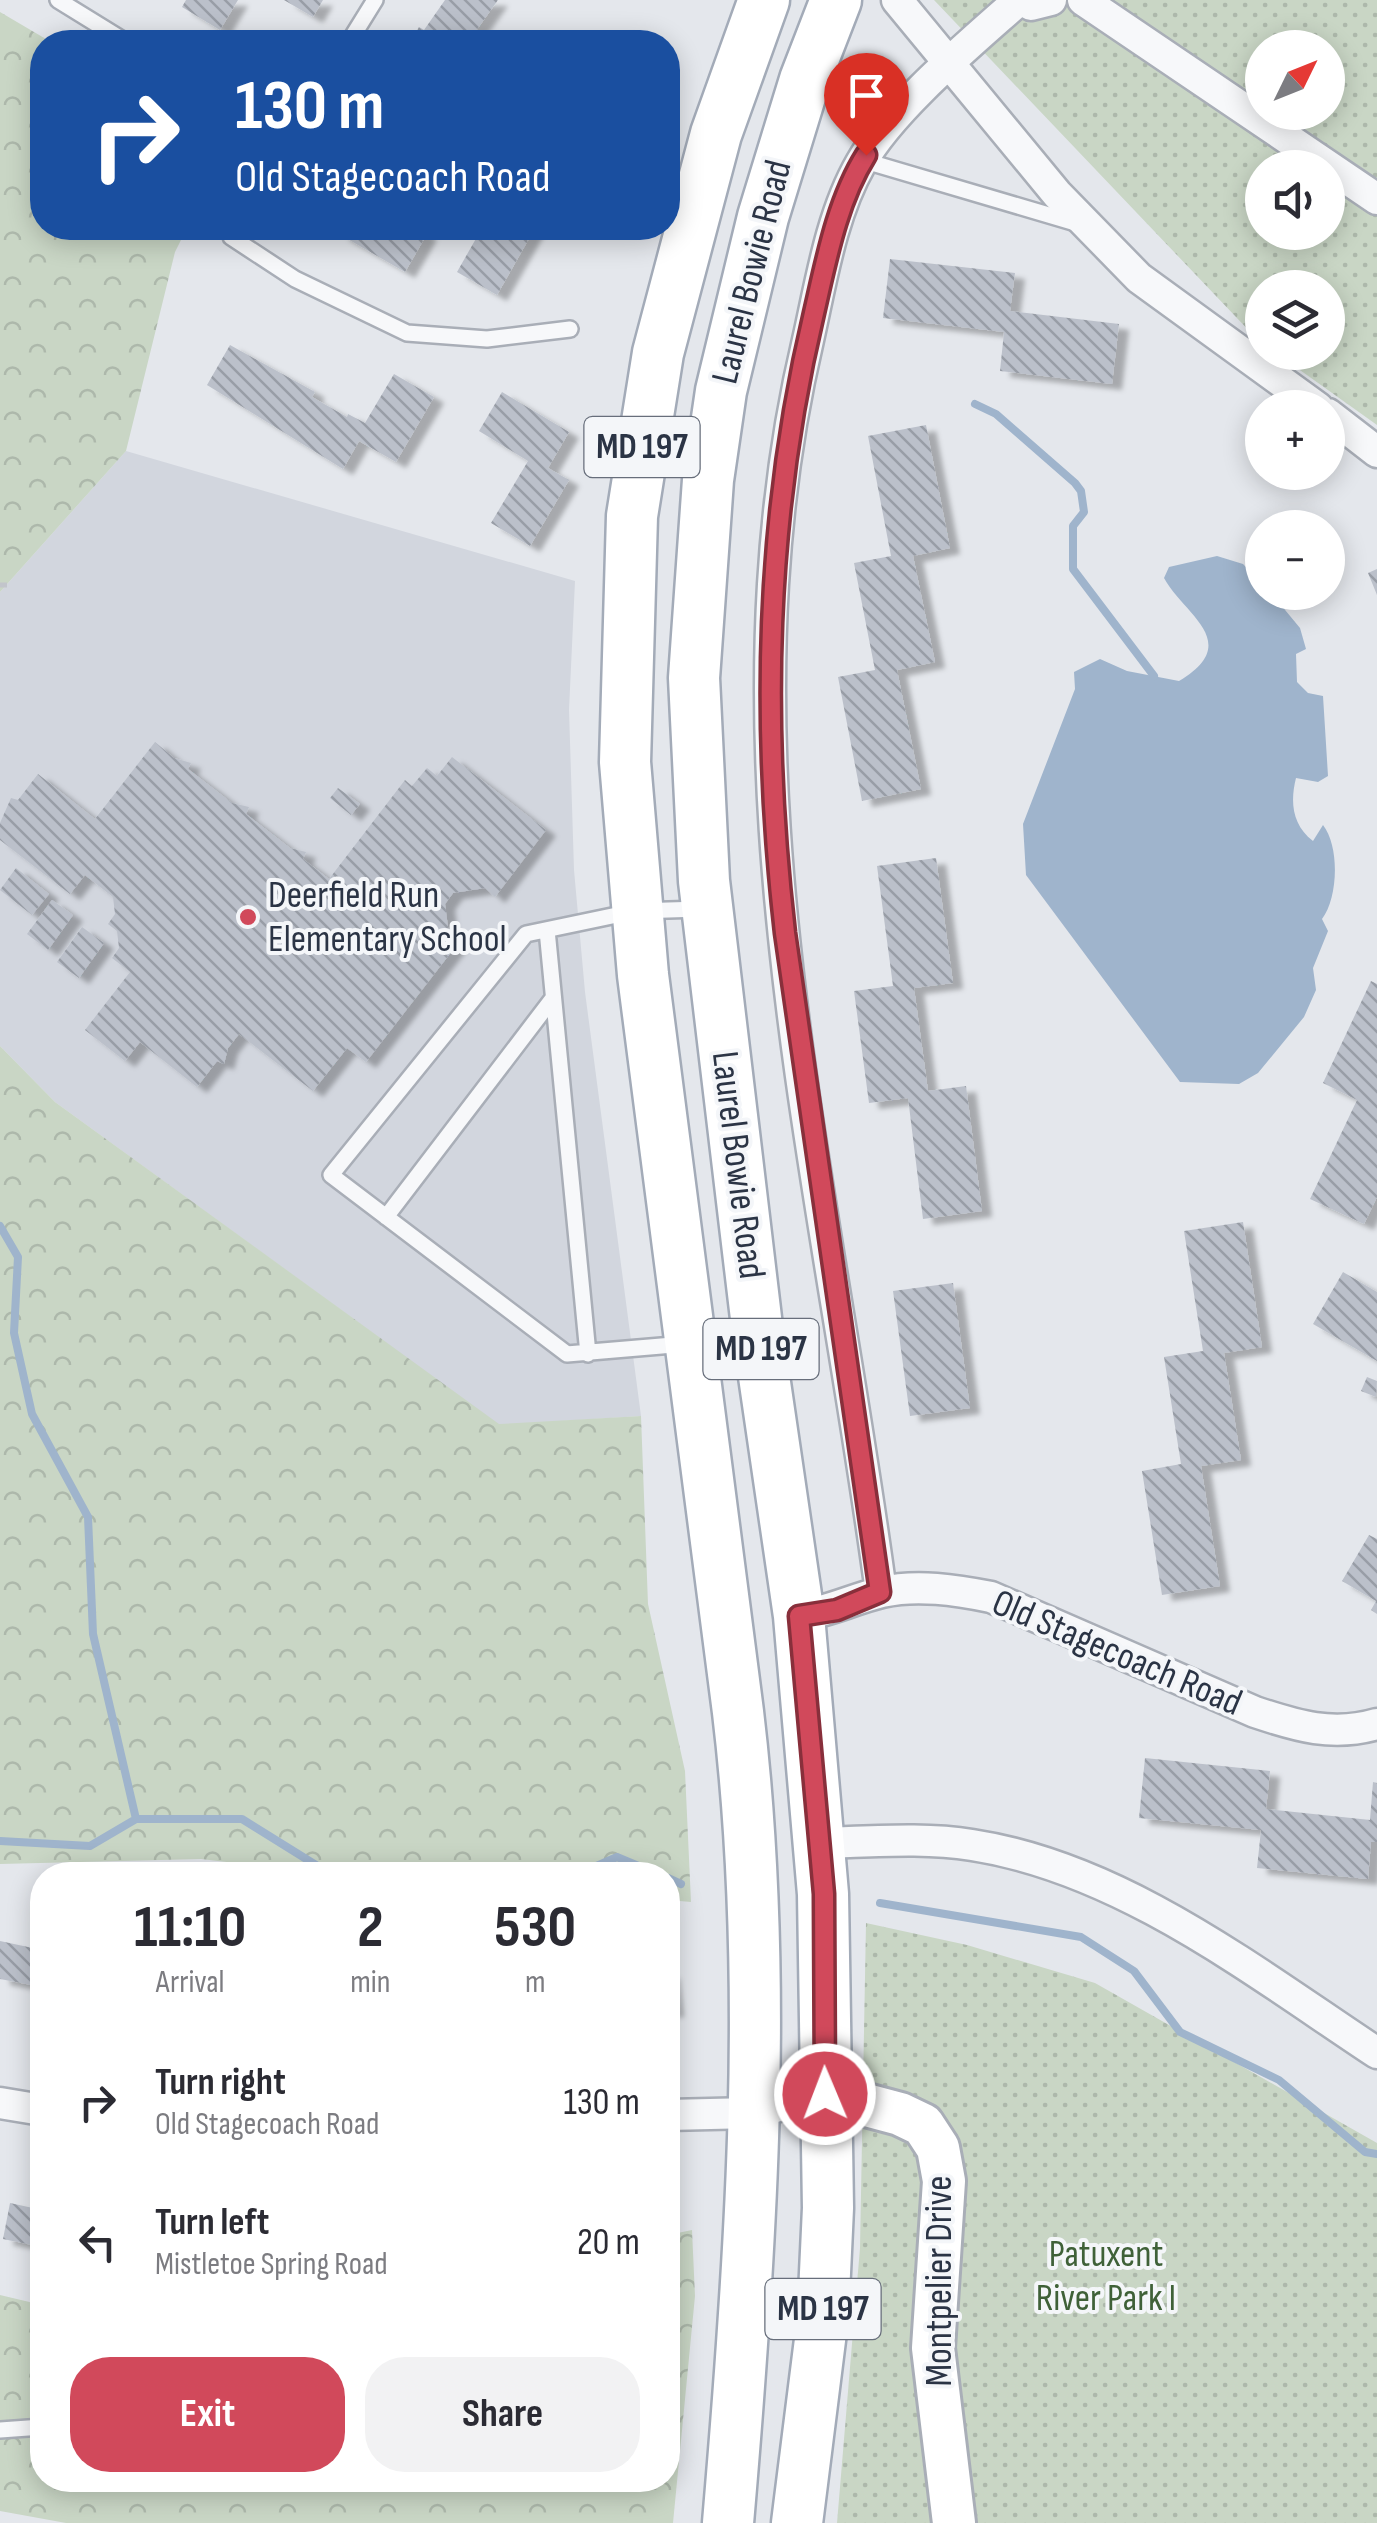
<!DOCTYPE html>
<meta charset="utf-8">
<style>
body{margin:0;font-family:"Sofia Sans Condensed",sans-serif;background:#f2f2f3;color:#2b2b33;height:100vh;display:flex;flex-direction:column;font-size:38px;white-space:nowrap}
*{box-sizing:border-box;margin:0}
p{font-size:32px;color:#7c7c81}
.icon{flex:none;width:55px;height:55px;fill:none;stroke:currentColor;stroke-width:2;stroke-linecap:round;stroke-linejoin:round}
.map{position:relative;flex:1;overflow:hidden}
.details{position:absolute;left:30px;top:1862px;width:650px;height:630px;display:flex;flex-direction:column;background:#fff;border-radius:40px;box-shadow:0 5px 25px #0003}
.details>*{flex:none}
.guide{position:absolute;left:30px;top:30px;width:650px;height:210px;border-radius:40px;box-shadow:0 5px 25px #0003;background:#1a4fa0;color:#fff;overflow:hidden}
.needle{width:65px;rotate:47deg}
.fabs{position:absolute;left:1245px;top:30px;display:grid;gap:20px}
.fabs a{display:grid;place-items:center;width:100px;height:100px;border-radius:50%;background:#fff;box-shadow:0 5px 25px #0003;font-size:50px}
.pin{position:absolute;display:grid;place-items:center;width:85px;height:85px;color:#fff;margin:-102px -42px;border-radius:50% 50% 50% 0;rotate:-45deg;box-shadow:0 0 10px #0007}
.pin .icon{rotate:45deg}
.me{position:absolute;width:110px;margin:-55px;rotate:359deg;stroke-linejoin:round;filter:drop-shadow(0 0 8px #0008)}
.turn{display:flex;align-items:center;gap:35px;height:210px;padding:0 40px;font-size:45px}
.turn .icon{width:130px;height:130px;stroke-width:2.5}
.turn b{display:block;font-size:70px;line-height:85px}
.eta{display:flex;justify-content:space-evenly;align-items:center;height:170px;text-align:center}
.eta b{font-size:60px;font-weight:700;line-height:70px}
.primary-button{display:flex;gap:20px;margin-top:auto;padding:20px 40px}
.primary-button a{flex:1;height:115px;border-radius:40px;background:#d1495b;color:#fff;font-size:40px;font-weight:700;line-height:115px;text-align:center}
.primary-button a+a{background:#f2f2f3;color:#2b2b33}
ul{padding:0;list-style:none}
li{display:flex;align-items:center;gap:30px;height:140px;padding:0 40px}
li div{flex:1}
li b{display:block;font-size:38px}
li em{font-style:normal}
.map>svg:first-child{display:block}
</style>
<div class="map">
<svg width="1377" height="2523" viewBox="0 0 1377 2523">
<defs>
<pattern id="forest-crowns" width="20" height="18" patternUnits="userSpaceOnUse" patternTransform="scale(2.5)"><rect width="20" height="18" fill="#c9d6c5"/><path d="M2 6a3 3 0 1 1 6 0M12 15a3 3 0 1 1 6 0" fill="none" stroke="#adb8ab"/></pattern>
<pattern id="park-dots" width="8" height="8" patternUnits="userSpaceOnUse" patternTransform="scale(2.5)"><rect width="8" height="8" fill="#c9d6c5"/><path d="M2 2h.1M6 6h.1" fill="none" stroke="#adb8ab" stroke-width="1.8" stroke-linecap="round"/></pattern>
<pattern id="building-back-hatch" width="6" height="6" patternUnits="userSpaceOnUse" patternTransform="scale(2.5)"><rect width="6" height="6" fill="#bbc0ca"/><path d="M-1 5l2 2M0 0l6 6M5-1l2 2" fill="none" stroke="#989da6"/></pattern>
<filter id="shadow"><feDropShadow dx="10" dy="6" stdDeviation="2.5" flood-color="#0004"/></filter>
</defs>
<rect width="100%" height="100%" fill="#e4e7ec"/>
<path fill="#d2d6de" d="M126,451L575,581L569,710L574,870L585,992L641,1416L499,1425L55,1102L0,1046V592Z"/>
<path fill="url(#forest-crowns)" d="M0,12L51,42H42V228H187L175,252L126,451L0,592Z
M0,1046L55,1102L499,1424L641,1416L648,1604L685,1771L691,1902L668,1900V1875H339L201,1859L0,1864Z
M692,2230L695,2296L673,2523H66L0,2511V2295L42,2305V2480H668V2235Z"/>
<path fill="url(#park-dots)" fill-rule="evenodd" d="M934,0H1377V425L1276,353L1328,352V288H1262V343L1256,338ZM1262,48H1328V112H1262ZM1262,168H1328V232H1262Z
M866,1923L967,1945L1095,1983L1377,2143V2523H837L860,2248Z"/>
<path fill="#9fb4cc" d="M1217,556L1243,564L1262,584V592L1271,593L1300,628L1306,649L1296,654L1297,682L1308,693L1323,696L1328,776L1318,782L1296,778C1290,802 1292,825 1313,841L1323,825C1340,847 1338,898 1322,919L1328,931L1313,968L1316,990L1304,1017L1258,1073L1239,1084L1180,1082L1026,875L1023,824L1075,689L1074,672L1100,659L1127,671L1179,681C1244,642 1184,615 1164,578L1169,567Z"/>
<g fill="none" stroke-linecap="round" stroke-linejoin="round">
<path stroke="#9fb4cc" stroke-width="8" d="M975,404L996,414L1075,483L1081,491L1084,512L1073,526V569L1154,676
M0,1226L18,1257L14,1333L32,1414L88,1517L93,1634L136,1819H242L332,1875
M0,1841L90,1846L136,1819
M576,1875L617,1857L660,1875
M668,1878L681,1884
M880,1903L1081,1937L1134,1971L1180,2032L1279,2080L1365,2152L1377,2154"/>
</g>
<path fill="url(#building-back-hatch)" filter="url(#shadow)" d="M186,0H238L220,30L182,7Z
M284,0H323L313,17Z
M445,0H498L468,42H419L414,36L419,27L424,30Z
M343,228H417L427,234L405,272L339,234Z
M482,228H535L497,295L457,272Z
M890,259L1015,273L1010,311L1119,324L1112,384L1000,371L1004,332L883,318Z
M230,345L315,392L312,397L347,417L348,414L365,423L394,374L434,397L396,462L359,441L343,469L207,385Z
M502,392L569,432L548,468L569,480L530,546L491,523L528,461L479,431Z
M926,425L950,548L913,556L935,662L897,670L921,789L862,801L838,677L875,670L854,563L891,556L868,436Z
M1377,569V595L1368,573Z
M155,742L174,758L191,763L188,769L232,803L249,807L246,814L290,848L306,852L303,859L329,879L405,780L412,786L427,768L437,776L452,757L546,830L495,897L485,888L453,893L445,904L449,935L459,942L366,1062L347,1048L313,1091L239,1034L228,1048L224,1064L217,1061L197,1087L140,1042L125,1061L85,1030L130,972L112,958L119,948L117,931L108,924L115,914L113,897L85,875L70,894L0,840V823L11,798L18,800L38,774L95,819Z
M338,788L360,804L351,815L330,798Z
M936,858L953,983L914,988L928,1091L966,1086L982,1211L923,1219L908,1098L869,1103L854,991L893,986L877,866Z
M16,868L49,894L32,915L0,890Z
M52,900L73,915L48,950L27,934Z
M82,927L104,943L79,978L57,962Z
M1371,981L1377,984V1197L1364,1224L1310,1199L1357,1100L1323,1083Z
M1243,1222L1262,1347L1224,1353L1241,1460L1201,1466L1220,1586L1162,1595L1142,1471L1181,1464L1164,1357L1203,1351L1184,1231Z
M1343,1272L1377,1292V1361L1313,1324Z
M953,1283L970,1408L910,1416L893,1291Z
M1367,1377L1377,1381L1376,1397L1361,1391Z
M1369,1535L1377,1539V1614L1371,1610L1376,1601L1342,1581Z
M1145,1758L1270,1771L1266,1809L1370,1820L1373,1782L1377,1783V1842H1371L1368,1879L1257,1868L1261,1830L1139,1818Z
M0,1941L42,1950V1987L0,1979Z
M670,1972L674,2011L668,2012V1973Z
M10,2203L42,2210V2247L3,2239Z"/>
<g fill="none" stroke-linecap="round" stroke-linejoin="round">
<defs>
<path id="lane" d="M58,0L126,42
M349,42L375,0
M862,160L1079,224
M237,228L231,237L295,279L407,333L487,339L570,329
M547,930L588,1354
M386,1217L553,998
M685,1344L567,1354L331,1175L526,934L636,911L701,909
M0,2430L42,2427"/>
<path id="street" d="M897,0L1057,194L1139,278L1318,408
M1024,0L1031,5L1051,0
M1083,0L1377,199
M1328,414L1377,452
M881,1592C826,1179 710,755 808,340C821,282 831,215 861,163C891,109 972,42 1019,0
M799,1616C830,1611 853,1599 882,1592C917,1584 956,1590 991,1597L1255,1712C1297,1726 1333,1737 1377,1724
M819,1843C870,1842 922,1837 972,1845C1122,1868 1254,1972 1377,2053
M0,2103L42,2110
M668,2115L752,2113L825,2094"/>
<path id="secondary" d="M825,2094L900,2114L923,2125L938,2148L944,2181L933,2348L954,2523"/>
<path id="primary" d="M728,2523C751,2255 770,1979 738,1712L643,975L625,762L632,516L658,353L716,134L764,0
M797,2523L823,2316L828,2208L823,1894L799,1616L758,1335L704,881L694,678L708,480L721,391L763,217L805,80L836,0"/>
</defs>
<use href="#lane" stroke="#a9aeb7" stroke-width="20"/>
<use href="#street" stroke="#a9aeb7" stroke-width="35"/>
<use href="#secondary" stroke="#a9aeb7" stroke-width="48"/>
<use href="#primary" stroke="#a3abb8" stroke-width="55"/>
<path stroke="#c2c5cb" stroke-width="5" stroke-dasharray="8 8" stroke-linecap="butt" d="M0,585H7"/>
<use href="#lane" stroke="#f7f8fa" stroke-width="15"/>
<use href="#street" stroke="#f7f8fa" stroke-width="30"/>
<use href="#secondary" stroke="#fff" stroke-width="42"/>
<use href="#primary" stroke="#fff" stroke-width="50"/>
</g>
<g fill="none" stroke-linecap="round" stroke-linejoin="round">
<defs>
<path id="route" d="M825,2094L824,1894L799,1616L837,1610L880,1592L785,933C761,724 765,519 814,313C826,261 837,201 866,155"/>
</defs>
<use href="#route" stroke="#882f3b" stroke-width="25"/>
<use href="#route" stroke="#d1495b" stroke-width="18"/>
</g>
<circle fill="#d1495b" stroke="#f4f6f9" stroke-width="4" cx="248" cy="917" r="10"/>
<g text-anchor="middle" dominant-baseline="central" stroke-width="8" stroke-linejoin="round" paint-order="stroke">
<g fill="#f4f6f9" stroke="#676e7b" stroke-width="2.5">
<rect x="584.5" y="417" width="115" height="60" rx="8"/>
<rect x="703.5" y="1319" width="115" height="60" rx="8"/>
<rect x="765.5" y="2279" width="115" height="60" rx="8"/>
</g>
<g font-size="35" font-weight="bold" fill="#2b3445">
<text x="642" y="447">MD 197</text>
<text x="761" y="1349">MD 197</text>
<text x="823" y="2309">MD 197</text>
</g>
<g font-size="38" fill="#2b3445" stroke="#f4f6f9">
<text transform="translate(752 272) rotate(-76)">Laurel Bowie Road</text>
<text transform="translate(738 1165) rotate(83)">Laurel Bowie Road</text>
<text transform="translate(1117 1653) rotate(23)">Old Stagecoach Road</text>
<text transform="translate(939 2281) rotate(-90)">Montpelier Drive</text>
</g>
<g font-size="38" fill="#2b3445" stroke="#f4f6f9" text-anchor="start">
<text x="268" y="895">Deerfield Run<tspan x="268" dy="44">Elementary School</tspan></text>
</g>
<g font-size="38" fill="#3f6138" stroke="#f4f6f9">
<text x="1106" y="2254">Patuxent<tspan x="1106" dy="44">River Park I</tspan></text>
</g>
</g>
</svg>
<div class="fabs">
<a><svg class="needle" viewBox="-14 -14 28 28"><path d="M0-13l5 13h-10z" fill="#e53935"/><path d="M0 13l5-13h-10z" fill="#7c7c81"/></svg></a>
<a><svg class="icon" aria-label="sound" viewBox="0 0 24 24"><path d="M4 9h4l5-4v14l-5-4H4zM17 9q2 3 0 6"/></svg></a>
<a><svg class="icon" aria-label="layers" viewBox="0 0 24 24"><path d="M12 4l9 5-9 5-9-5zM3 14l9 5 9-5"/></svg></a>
<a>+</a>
<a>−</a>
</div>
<div class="pin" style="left:866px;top:155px;background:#d93025"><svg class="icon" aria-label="arrive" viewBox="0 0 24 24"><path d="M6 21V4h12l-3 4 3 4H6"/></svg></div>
<svg class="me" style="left:825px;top:2094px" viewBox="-20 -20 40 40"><circle r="17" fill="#d1495b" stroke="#fff" stroke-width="3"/><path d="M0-11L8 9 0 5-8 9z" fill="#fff"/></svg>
<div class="guide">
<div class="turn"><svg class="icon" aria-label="right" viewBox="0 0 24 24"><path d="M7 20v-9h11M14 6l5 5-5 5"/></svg><div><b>130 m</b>Old Stagecoach Road</div></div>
</div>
<section class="details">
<div class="eta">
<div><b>11:10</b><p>Arrival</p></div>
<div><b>2</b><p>min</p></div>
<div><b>530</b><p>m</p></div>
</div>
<ul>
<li><svg class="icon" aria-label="right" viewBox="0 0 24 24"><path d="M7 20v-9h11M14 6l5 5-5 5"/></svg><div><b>Turn right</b><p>Old Stagecoach Road</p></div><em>130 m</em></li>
<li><svg class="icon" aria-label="left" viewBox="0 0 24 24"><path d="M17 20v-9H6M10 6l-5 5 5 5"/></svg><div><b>Turn left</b><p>Mistletoe Spring Road</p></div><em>20 m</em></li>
</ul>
<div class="primary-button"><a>Exit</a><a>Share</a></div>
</section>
</div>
